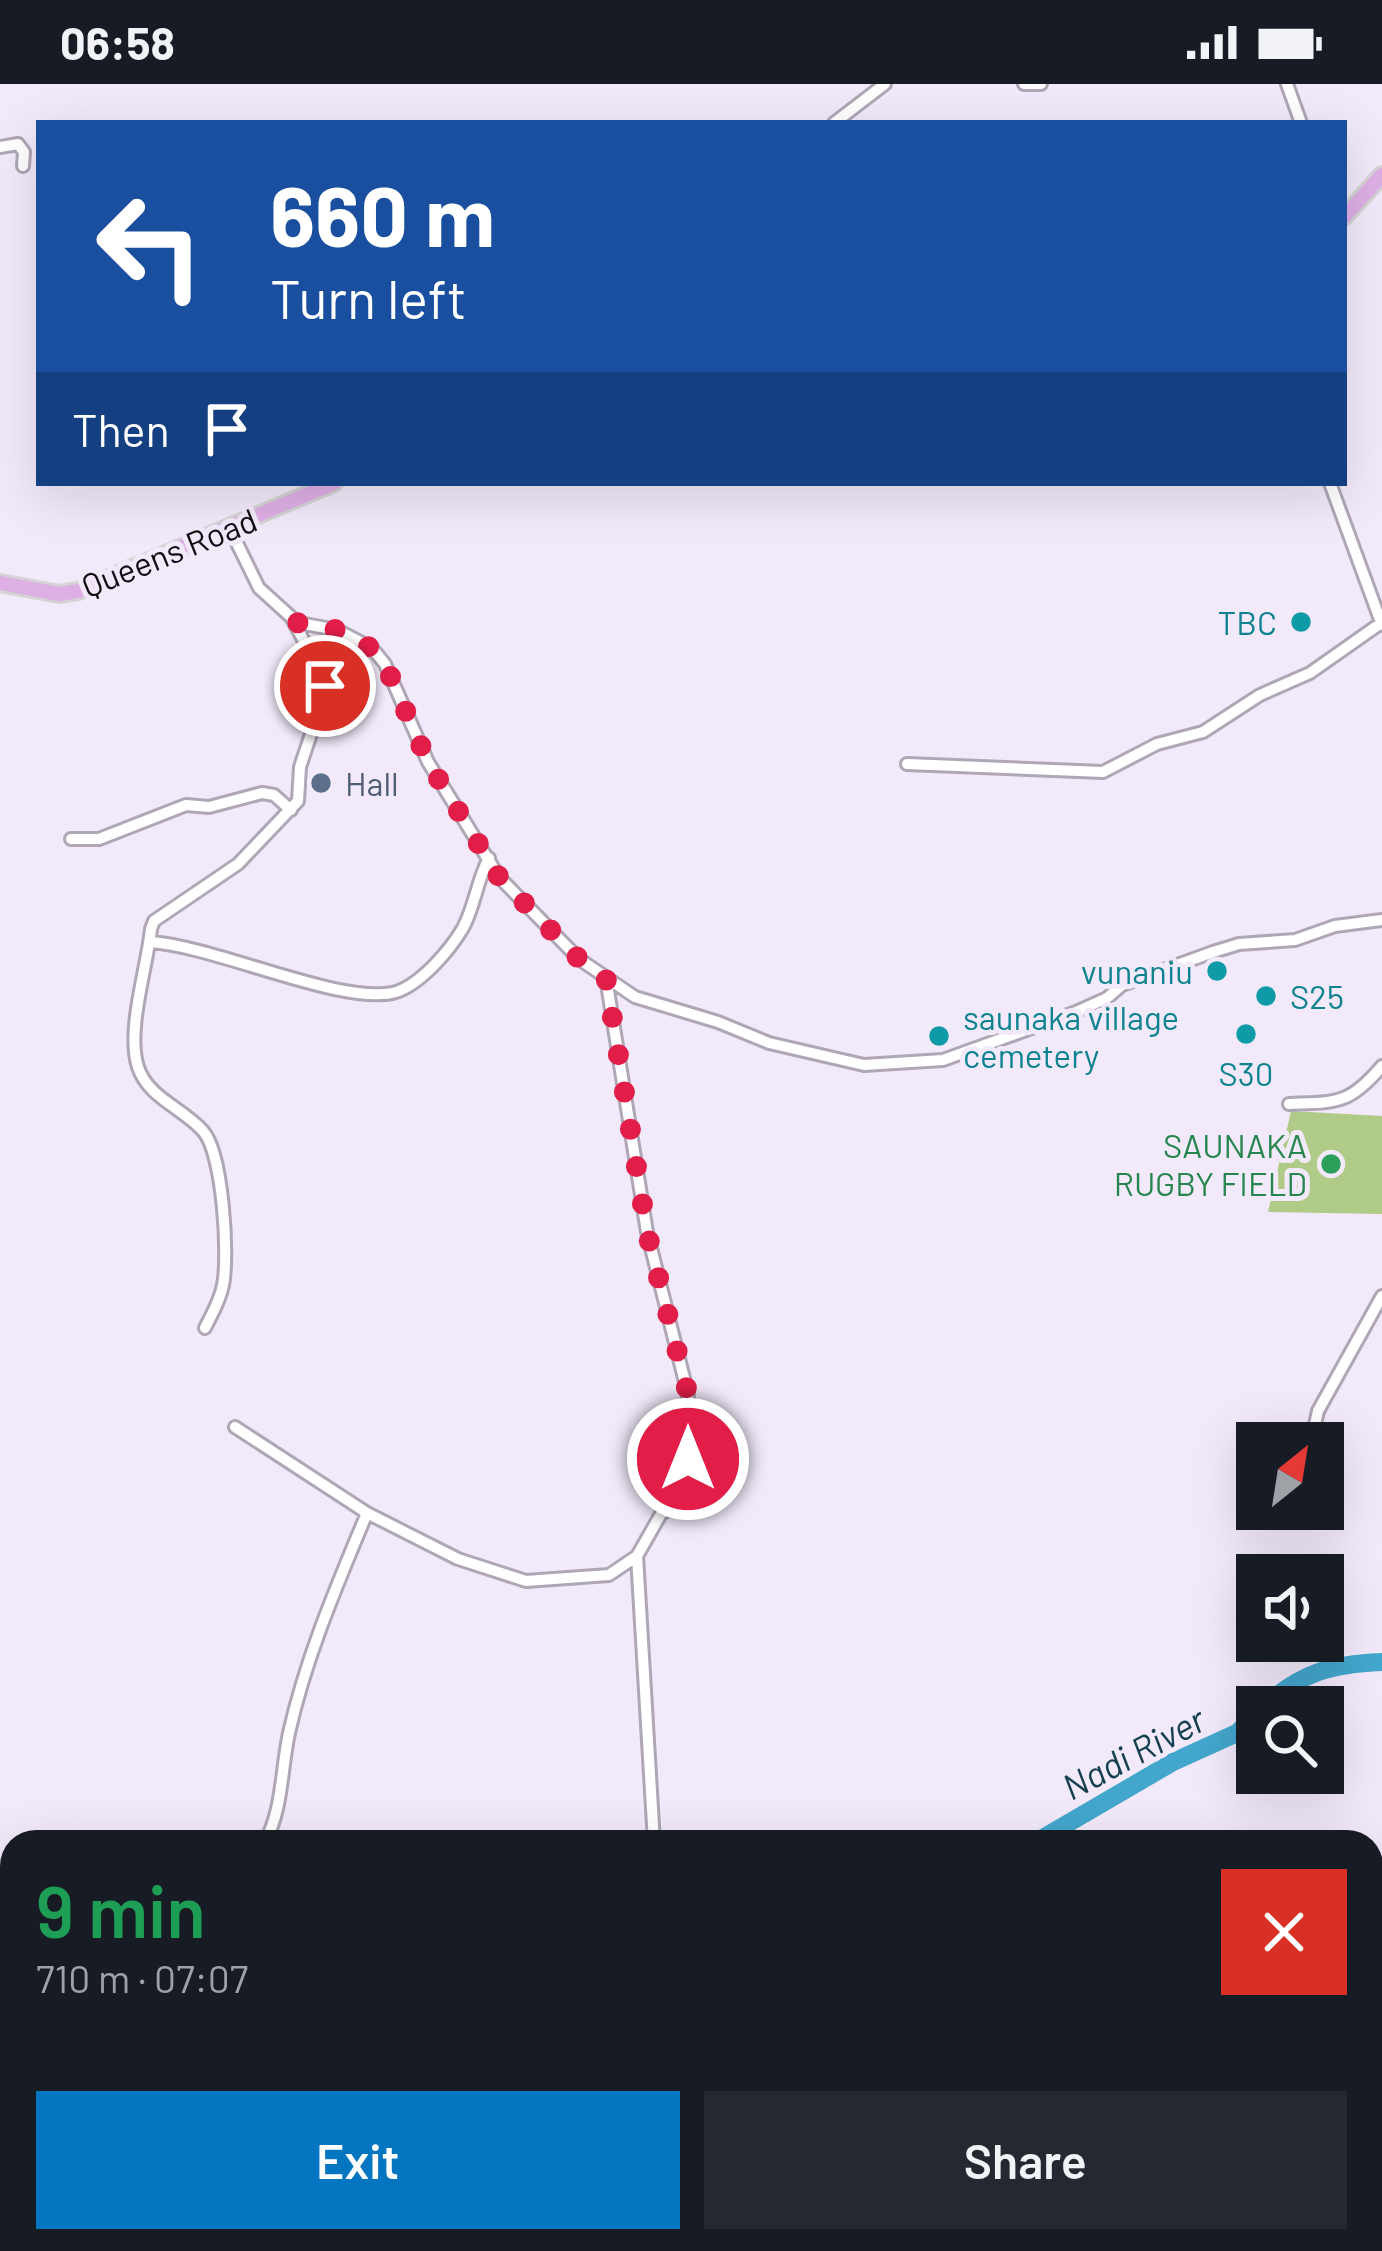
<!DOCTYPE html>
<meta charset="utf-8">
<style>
body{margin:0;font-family:Barlow,sans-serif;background:#242831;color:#f1f3f6;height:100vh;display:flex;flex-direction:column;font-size:45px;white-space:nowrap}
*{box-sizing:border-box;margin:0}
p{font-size:39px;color:#9ea1a6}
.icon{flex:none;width:66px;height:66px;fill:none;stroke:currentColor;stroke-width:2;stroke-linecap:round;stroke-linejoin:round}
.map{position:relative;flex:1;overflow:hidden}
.sheet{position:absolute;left:0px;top:1746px;width:1383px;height:423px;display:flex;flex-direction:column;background:#171b24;border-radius:36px 36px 0 0;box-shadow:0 12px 48px #0002}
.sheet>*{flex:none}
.banner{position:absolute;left:36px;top:36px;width:1311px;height:366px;border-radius:0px;box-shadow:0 12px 48px #0002;background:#1a4fa0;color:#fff;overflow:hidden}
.needle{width:78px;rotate:30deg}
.fabs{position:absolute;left:1236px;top:1338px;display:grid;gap:24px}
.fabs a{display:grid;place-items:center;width:108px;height:108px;border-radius:0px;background:#171b24;box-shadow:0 12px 48px #0002;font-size:60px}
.pin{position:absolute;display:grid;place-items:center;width:102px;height:102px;color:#fff;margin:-51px;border:6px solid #fff;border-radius:50%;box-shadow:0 3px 12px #0007}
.me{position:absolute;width:132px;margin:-66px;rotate:0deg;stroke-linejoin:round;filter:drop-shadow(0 0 9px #0008)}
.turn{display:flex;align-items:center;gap:42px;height:252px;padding:0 36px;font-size:54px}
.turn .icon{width:156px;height:156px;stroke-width:2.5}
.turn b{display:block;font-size:84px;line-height:102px}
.then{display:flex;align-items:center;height:114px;padding:0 36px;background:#0003;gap:24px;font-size:45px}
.round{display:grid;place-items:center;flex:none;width:126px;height:126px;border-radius:0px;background:#242831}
.summary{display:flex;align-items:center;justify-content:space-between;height:204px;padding:0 36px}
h1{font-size:72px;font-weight:600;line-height:90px;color:#1e9e55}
.cta{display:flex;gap:24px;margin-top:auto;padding:24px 36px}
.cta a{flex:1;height:138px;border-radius:0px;background:#0475c0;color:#fff;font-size:48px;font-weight:600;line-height:138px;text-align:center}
.cta a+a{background:#242831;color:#f1f3f6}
.status{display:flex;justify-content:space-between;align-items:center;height:84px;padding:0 60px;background:#171b24;direction:ltr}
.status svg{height:33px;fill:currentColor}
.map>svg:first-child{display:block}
</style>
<div class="status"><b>06:58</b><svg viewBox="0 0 49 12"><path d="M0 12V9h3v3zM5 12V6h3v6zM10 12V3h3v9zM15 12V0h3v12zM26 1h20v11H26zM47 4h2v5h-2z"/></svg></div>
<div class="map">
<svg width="1382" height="2167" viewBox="0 0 1382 2167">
<rect width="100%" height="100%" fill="#f2e9fa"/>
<path fill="#b0ca87" d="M1291,1027L1382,1032V1130L1268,1128Z"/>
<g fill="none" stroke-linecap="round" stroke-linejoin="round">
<path stroke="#43a6cc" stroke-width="18" d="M1264,1623C1300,1588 1333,1580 1382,1578
M1036,1758L1173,1678L1237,1649L1257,1629
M0,1876L12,1927
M140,2157L157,2167
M353,2167L364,2157"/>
<defs>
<path id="minor" d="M1024,0H1041
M1287,0L1301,39
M834,39L885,0
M0,63L18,60L24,68L23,82
M1330,399L1382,541
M294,538L337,546L372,564L385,580L428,678L499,793L579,875L635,913L718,938L769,959L864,981L943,976L1076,928L1107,914L1122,901L1213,868L1239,860L1295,856L1335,842L1382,836
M907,680L1103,688L1157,660L1203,648L1260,611L1310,589L1381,539
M71,755H99L186,721L209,723L262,709L274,711L291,726
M150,858C216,862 344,923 396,908C421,900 450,866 463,844C475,822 477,796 489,774
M1289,1020C1337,1018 1349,1021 1382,982
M205,1244C212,1230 220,1217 223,1201C229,1172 223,1069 203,1047C183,1024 148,1014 138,983C126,947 147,884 151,845L154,837L238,780L298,717L300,683L323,614L322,591L291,533L259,504L230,445
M235,1343L367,1429L458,1475L526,1497L609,1491L637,1472L661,1430L679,1419L685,1404L688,1310L647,1148L606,894
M1311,1359L1318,1327L1382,1212
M637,1472L654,1758
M265,1758C283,1724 281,1686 289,1649C306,1573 337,1501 367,1429
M1371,2156L1382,2159
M1219,2157C1240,2167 1261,2156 1282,2167"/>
<path id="major" d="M1344,133L1382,91
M0,499L59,510L78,507L334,399"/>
<path id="highway" d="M1371,1957L1382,1948
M1094,2167L1108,2157"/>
</defs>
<use href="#minor" stroke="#afa6b6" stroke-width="16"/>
<use href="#major" stroke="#d4d4d5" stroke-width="20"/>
<use href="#highway" stroke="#d4d4d5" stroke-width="21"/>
<use href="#minor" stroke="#fff" stroke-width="10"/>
<use href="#major" stroke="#deafe5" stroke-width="14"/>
<use href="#highway" stroke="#c87ad4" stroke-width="15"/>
<path stroke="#4b464e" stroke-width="3" d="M1371,1939L1382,1931
M1067,2167L1080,2157"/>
</g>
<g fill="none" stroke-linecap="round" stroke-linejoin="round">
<path stroke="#e11d48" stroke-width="21" stroke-dasharray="0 37.8" d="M325,602L318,578L294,538L338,546L371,564L385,580L428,678L499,793L578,874L606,894L647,1148L688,1310V1375"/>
</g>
<g fill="#0f9aa8" stroke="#f2e9fa" stroke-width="4.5">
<circle cx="1301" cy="538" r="12"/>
<circle cx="1217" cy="887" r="12"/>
<circle cx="1266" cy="912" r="12"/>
<circle cx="1246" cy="950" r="12"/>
<circle cx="939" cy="952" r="12"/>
</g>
<circle fill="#5c6f8a" stroke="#f2e9fa" stroke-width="4.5" cx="321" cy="699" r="12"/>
<circle fill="#2e9e5b" stroke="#f2e9fa" stroke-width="4.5" cx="1331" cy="1080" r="12"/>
<g text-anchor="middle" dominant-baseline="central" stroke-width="10" stroke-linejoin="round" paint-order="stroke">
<g font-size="33" fill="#110e13" stroke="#f2e9fa">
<text transform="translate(169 468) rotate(-22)">Queens Road</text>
</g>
<g font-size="33" fill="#0d838f" stroke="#f2e9fa" text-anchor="end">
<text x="1277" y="538">TBC</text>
<text x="1193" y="887">vunaniu</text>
<text x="1290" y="912" text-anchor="start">S25</text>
<text x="963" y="933" text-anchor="start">saunaka village<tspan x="963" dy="38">cemetery</tspan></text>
<text x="1246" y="989" text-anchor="middle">S30</text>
</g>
<g font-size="33" fill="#4e5e75" stroke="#f2e9fa" text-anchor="start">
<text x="345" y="699">Hall</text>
</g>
<g font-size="33" fill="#27864d" stroke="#f2e9fa" text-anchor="end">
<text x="1307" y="1061">SAUNAKA<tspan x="1307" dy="38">RUGBY FIELD</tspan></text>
</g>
<g font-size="36" font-style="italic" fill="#154050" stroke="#f2e9fa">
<text transform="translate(1133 1668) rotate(-28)">Nadi River</text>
</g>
</g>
</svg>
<div class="fabs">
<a><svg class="needle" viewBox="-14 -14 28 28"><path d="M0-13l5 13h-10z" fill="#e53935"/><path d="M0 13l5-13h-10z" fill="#9ea1a6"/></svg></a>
<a><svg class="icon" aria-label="sound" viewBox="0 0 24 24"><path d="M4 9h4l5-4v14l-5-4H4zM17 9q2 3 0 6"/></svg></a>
<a><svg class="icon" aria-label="search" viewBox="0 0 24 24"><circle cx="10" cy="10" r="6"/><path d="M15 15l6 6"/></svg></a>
</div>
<div class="pin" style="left:325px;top:602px;background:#d93025"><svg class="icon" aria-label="arrive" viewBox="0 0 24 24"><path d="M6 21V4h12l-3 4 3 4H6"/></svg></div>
<svg class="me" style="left:688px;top:1375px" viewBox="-20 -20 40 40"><circle r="17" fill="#e11d48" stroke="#fff" stroke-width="3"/><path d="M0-11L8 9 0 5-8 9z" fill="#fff"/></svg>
<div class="banner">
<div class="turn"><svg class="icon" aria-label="left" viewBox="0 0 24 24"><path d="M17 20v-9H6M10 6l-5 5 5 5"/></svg><div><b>660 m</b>Turn left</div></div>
<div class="then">Then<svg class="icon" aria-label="arrive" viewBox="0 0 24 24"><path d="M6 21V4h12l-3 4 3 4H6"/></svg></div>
</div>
<section class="sheet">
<div class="summary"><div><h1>9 min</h1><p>710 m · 07:07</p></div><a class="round" style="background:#d93025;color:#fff"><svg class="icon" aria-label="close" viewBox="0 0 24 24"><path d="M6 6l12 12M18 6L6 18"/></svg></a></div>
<div class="cta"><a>Exit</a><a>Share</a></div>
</section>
</div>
